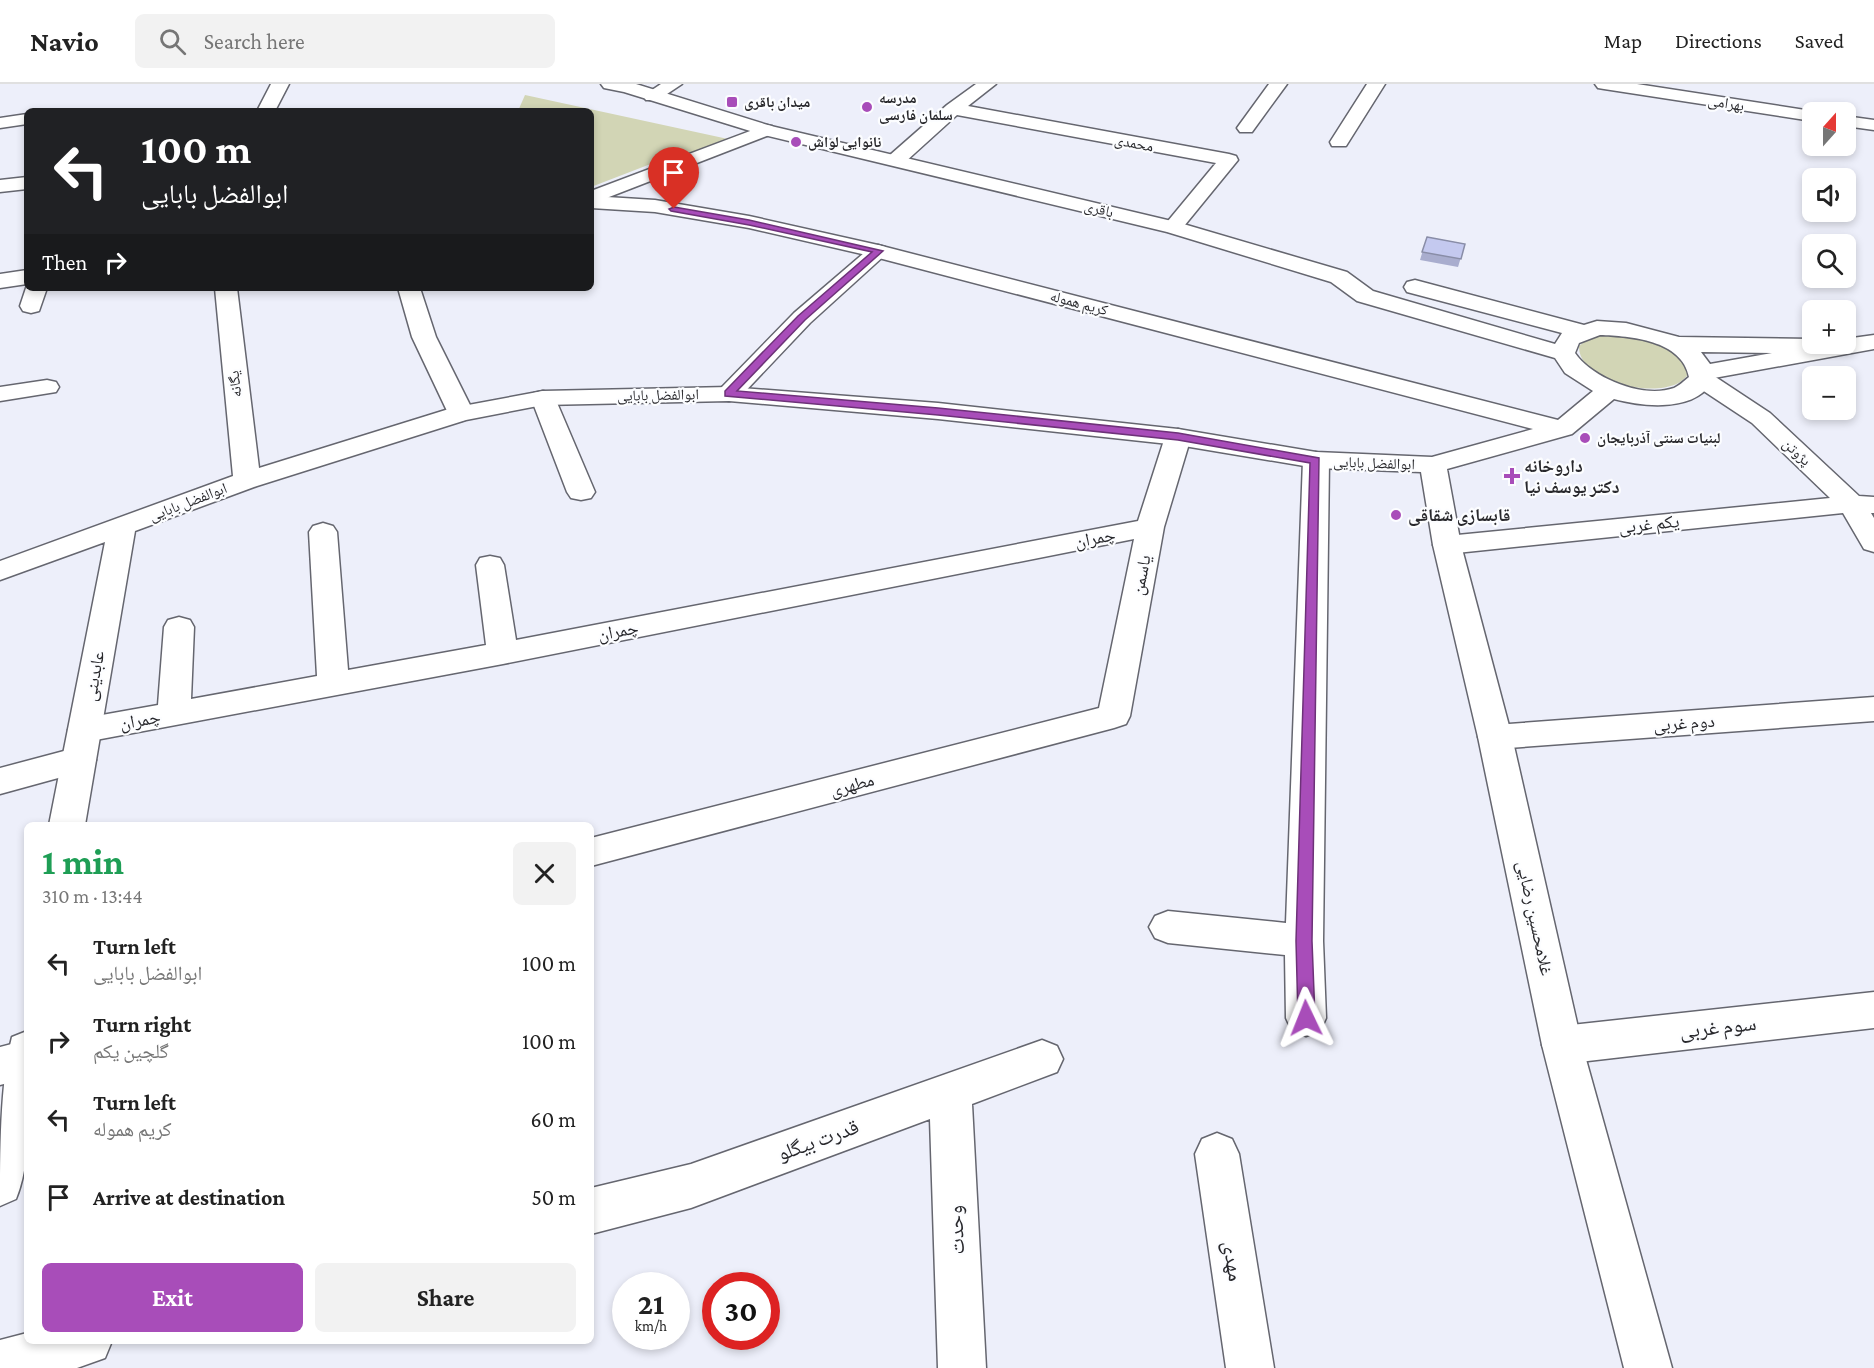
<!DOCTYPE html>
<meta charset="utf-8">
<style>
body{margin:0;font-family:"Crimson Pro","Noto Naskh Arabic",serif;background:#f2f2f2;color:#222;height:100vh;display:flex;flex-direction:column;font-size:22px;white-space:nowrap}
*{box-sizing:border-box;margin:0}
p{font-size:20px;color:#767676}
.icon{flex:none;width:33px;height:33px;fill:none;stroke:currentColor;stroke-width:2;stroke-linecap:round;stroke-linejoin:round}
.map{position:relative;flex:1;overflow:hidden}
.sheet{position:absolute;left:24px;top:738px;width:570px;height:522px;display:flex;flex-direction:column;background:#fff;border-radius:9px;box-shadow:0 3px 9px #0003}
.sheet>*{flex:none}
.hud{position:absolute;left:24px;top:24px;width:570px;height:183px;border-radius:9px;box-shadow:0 3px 9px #0003;background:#202124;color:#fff;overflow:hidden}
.needle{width:39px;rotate:21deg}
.controls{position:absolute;left:1802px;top:18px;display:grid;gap:12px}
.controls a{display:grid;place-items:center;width:54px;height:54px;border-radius:9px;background:#fff;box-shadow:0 3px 9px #0003;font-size:30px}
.speed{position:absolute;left:612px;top:1188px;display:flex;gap:12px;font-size:30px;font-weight:700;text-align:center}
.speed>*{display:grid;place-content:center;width:78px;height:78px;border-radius:50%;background:#fff;box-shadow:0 3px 9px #0003;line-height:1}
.speed small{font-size:15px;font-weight:400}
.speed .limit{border:9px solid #d22;background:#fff;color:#111}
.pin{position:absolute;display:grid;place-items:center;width:51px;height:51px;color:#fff;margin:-62px -26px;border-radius:50% 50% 50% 0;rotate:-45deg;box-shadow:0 0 6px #0007}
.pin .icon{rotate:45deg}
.me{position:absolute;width:66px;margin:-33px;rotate:358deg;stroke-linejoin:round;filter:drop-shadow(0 0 4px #0008)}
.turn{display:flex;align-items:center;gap:21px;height:126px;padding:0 18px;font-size:27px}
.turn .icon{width:78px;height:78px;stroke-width:2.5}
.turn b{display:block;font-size:42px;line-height:51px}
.then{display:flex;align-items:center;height:57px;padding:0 18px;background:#0003;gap:12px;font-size:22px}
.round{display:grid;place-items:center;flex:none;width:63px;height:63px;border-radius:9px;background:#f2f2f2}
.summary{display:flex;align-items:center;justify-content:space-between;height:102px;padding:0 18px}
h1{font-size:36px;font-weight:700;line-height:45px;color:#1e9e55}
.action{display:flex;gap:12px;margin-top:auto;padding:12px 18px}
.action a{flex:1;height:69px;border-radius:9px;background:#a84db9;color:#fff;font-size:24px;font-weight:700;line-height:69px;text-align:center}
.action a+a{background:#f2f2f2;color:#222}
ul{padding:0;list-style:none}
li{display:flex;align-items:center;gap:18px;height:78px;padding:0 18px}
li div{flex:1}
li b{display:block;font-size:22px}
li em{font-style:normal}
header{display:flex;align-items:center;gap:36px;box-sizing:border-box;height:84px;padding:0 30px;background:#fff;border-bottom:2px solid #e0e0e0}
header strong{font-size:28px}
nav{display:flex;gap:33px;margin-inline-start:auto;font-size:21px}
.search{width:420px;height:54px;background:#f2f2f2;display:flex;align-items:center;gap:15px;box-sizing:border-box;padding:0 21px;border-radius:9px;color:#767676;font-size:22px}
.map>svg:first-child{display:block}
</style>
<header>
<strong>Navio</strong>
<div class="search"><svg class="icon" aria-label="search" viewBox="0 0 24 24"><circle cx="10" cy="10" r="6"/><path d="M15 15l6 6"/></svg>Search here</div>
<nav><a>Map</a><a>Directions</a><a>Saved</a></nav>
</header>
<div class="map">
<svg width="1874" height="1284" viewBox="0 0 1874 1284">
<rect width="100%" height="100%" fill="#edeffa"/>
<path fill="#d2d5b5" d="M525,11L728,55L688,73L648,81L591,103V27H518Z
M1616,250C1650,255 1669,256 1690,286C1678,322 1577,301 1579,262C1590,252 1601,251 1616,250Z"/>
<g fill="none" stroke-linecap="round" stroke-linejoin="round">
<defs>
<path id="street" d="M661,0H682L658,16H646L643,12Z
M976,0H996L968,22L1229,70L1236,72L1238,76L1180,147L1173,149L1166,147L1163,143L1216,79L957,31L904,79H890L888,75L890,71L947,21Z
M1269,0H1287L1252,48H1240L1237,44Z
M1367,0H1385L1346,62H1332L1330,58Z
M1595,0H1637L1818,28H1812V37L1604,5L1598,4Z
M27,30V40L0,44V34Z
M1845,32L1874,36V46L1845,42Z
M766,41L772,42L775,46L772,50L591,120V107Z
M27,93V105L0,108V96Z
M878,161L885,163L889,167L885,171L810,239L738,315L729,317L720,315L717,310L720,305L794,229L871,163Z
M27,186V200L0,204V190Z
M27,201V204H47L39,227L31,229L23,227L20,222Z
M398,204H420L436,253L474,329L470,334L461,337L452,334L448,329L412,253Z
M1702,288L1711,290L1770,329L1859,412L1874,413V429H1871L1874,434V468L1864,465L1843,429L1447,470L1437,467L1433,461L1437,455L1447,452L1830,414L1752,339L1693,300L1690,295L1693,290Z
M47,296L56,298L59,303L56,308L0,317V303Z
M543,307L552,309L555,314L595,408L591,414L581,416L571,414L567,408L531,314L534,309Z
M1178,345L1187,348L1191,353L1164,443L1130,632L1126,640L1114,644L591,782V754L1099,624L1134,455L503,580L85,658L73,655L68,646L73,637L85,634L158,621L164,543L168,536L179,533L190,536L194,543L191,615L317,592L309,448L313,442L323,439L333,442L337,448L348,586L486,561L476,481L480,474L490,472L500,474L504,481L516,556L1138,437L1165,353L1169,348Z
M1316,368L1325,370L1329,376L1323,857L1326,934L1320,947L1306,952L1292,947L1286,934L1285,871L1168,859L1155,854L1149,843L1155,832L1168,827L1286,839L1303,376L1307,370Z
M1874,613V637L1495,665L1483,662L1478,653L1483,644L1495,641Z
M79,663L91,667L96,676L91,685L0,710V684Z
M1874,908V944L1562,980L1548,974L1542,961L1548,948L1562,942Z
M27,956V994L0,1001V963Z
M1042,956L1057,962L1063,975L1057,988L972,1020L986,1284H938L930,1035L691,1124L591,1150V1104L691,1080Z
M1217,1049L1232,1055L1239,1070L1274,1284H1226L1195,1070L1202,1055Z
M27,1249V1257H112L105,1274L77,1284H0V1256Z"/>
<path id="secondary" d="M271,0H289L275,27H257Z
M601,0H636L771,42L1180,139L1347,188L1373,207L1555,260L1562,249L1407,208L1404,203L1407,198L1415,196L1584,241L1597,237L1626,239L1679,253L1812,255V260H1845V255L1874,251V265L1714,294C1698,329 1644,323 1614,315L1572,350L1447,385L1461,461L1512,653L1582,961L1672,1284H1624L1542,961L1478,653L1433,461L1421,388L1316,384L1178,361L938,335L729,317L543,321L466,336L257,402L135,447L85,741H49L105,458L0,496V477L233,392L215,204H237L259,384L452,324L543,307L729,303L938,319L1178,345L1316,368L1432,373L1533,345L875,173L749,144L655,128L591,124V112L655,116L749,132L878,161L1558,336L1593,307L1565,289L1555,274L1357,217L1331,198L1167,148L760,50L624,8L604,4ZM1600,251C1630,252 1682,256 1689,293C1685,296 1679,302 1674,304C1643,315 1592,294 1575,269L1579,259ZM1701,268L1772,269L1710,280Z
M27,947C27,998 35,1069 16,1115L0,1122C0,1071 0,999 12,953Z"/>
</defs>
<use href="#street" stroke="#65666f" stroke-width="3"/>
<use href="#secondary" stroke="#65666f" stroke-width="3"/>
<use href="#street" fill="#fff" fill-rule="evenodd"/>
<use href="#secondary" fill="#fff" fill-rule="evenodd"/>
</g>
<path fill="#a9adce" d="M1427,153L1465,160L1458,183L1420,176Z"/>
<path fill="#c4c9ef" stroke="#898da7" stroke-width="1.5" d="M1427,153L1465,160L1461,175L1422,168Z"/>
<path fill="#a84db9" stroke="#6d3278" stroke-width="1.5" d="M674,123L749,136L883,167L805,236L737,307L938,324L1178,349L1319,374L1312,857L1315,934L1312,939L1306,941L1300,939L1298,934L1296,857L1310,379L1178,356L938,331L725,312V307L798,232L872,168L749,141L671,127L669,125Z"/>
<g fill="#a84db9" stroke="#fcfdff" stroke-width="2">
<rect x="726" y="12" width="12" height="12" rx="3"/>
<circle cx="867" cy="23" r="6"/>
<circle cx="796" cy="58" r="6"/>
<circle cx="1585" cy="354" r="6"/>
<path d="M1509 383h6v6h6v6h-6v6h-6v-6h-6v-6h6z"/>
<circle cx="1396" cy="431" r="6"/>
</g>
<g text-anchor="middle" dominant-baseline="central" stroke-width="4.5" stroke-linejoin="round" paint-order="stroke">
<g font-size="15" font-weight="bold" fill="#28282c" stroke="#fcfdff" text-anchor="start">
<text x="879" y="14">مدرسه<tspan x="879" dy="17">سلمان فارسی</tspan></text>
<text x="744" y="18">میدان باقری</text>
<text x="808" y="58">نانوایی لواش</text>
<text x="1597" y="354">لبنیات سنتی آذربایجان</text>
</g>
<g font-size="15" fill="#28282c" stroke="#fcfdff">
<text transform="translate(1726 19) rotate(9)">بهرامی</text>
<text transform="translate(1134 59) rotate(11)">محمدی</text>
<text transform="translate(1099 125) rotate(14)">باقری</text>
<text transform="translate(1079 219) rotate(15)">کریم هموله</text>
<text transform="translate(235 300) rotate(-97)">یگانه</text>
<text transform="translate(658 311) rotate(-1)">ابوالفضل بابایی</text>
<text transform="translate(1797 368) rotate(43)">پژوتن</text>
<text transform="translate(1374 379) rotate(2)">ابوالفضل بابایی</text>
<text transform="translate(188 418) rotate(-21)">ابوالفضل بابایی</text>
</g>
<g font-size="18" font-weight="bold" fill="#28282c" stroke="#fcfdff" text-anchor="start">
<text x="1524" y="382">داروخانه<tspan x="1524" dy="21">دکتر یوسف نیا</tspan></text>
<text x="1408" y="431">قابسازی شقاقی</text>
</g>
<g font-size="18" fill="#28282c" stroke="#fcfdff">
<text transform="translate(1649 440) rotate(-6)">یکم غربی</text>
<text transform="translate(1095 454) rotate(-11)">چمران</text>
<text transform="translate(1141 491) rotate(-79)">یاسمن</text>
<text transform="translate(618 547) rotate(-11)">چمران</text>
<text transform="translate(94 592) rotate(-80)">عابدینی</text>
<text transform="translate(140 636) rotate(-10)">چمران</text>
<text transform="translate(1684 639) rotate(-4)">دوم غربی</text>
<text transform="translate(852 701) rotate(-15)">مطهری</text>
<text transform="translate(1535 834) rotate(78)">غلامحسین رضایی</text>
</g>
<g font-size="21" fill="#28282c" stroke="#fcfdff">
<text transform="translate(1718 943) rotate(-6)">سوم غربی</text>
<text transform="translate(818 1056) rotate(-20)">قدرت بیگلو</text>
<text transform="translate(956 1146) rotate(-93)">وحدت</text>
<text transform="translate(1233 1177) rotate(81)">مهدی</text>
</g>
</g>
</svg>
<div class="controls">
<a><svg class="needle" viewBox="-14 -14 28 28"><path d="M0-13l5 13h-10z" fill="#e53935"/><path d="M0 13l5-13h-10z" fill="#767676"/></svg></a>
<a><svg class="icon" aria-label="sound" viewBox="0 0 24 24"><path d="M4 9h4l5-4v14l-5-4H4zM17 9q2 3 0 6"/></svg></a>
<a><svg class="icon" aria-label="search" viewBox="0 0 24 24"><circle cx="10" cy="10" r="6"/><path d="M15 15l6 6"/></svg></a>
<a>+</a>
<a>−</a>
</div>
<div class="speed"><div>21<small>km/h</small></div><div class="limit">30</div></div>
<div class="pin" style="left:674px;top:125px;background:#d93025"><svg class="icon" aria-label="arrive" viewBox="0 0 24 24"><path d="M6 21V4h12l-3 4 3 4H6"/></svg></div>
<svg class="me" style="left:1306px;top:934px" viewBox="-20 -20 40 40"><path d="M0-17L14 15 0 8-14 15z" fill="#a84db9" stroke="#fff" stroke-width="4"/></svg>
<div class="hud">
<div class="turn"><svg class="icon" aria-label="left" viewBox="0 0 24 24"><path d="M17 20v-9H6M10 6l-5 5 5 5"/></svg><div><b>100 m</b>ابوالفضل بابایی</div></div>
<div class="then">Then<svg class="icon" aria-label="right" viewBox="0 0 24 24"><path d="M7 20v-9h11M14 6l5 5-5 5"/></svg></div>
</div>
<section class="sheet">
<div class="summary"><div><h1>1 min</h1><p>310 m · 13:44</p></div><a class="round"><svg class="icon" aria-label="close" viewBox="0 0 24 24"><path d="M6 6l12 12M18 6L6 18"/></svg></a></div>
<ul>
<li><svg class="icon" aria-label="left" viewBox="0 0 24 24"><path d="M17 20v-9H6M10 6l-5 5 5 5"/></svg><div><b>Turn left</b><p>ابوالفضل بابایی</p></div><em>100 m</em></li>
<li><svg class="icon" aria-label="right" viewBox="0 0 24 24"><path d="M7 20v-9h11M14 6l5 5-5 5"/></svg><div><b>Turn right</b><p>گلچین یکم</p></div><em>100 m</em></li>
<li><svg class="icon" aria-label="left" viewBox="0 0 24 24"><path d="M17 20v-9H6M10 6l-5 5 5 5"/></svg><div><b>Turn left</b><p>کریم هموله</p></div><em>60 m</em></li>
<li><svg class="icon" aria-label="arrive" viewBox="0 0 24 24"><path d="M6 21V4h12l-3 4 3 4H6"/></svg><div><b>Arrive at destination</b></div><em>50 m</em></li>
</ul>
<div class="action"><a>Exit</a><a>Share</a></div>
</section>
</div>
